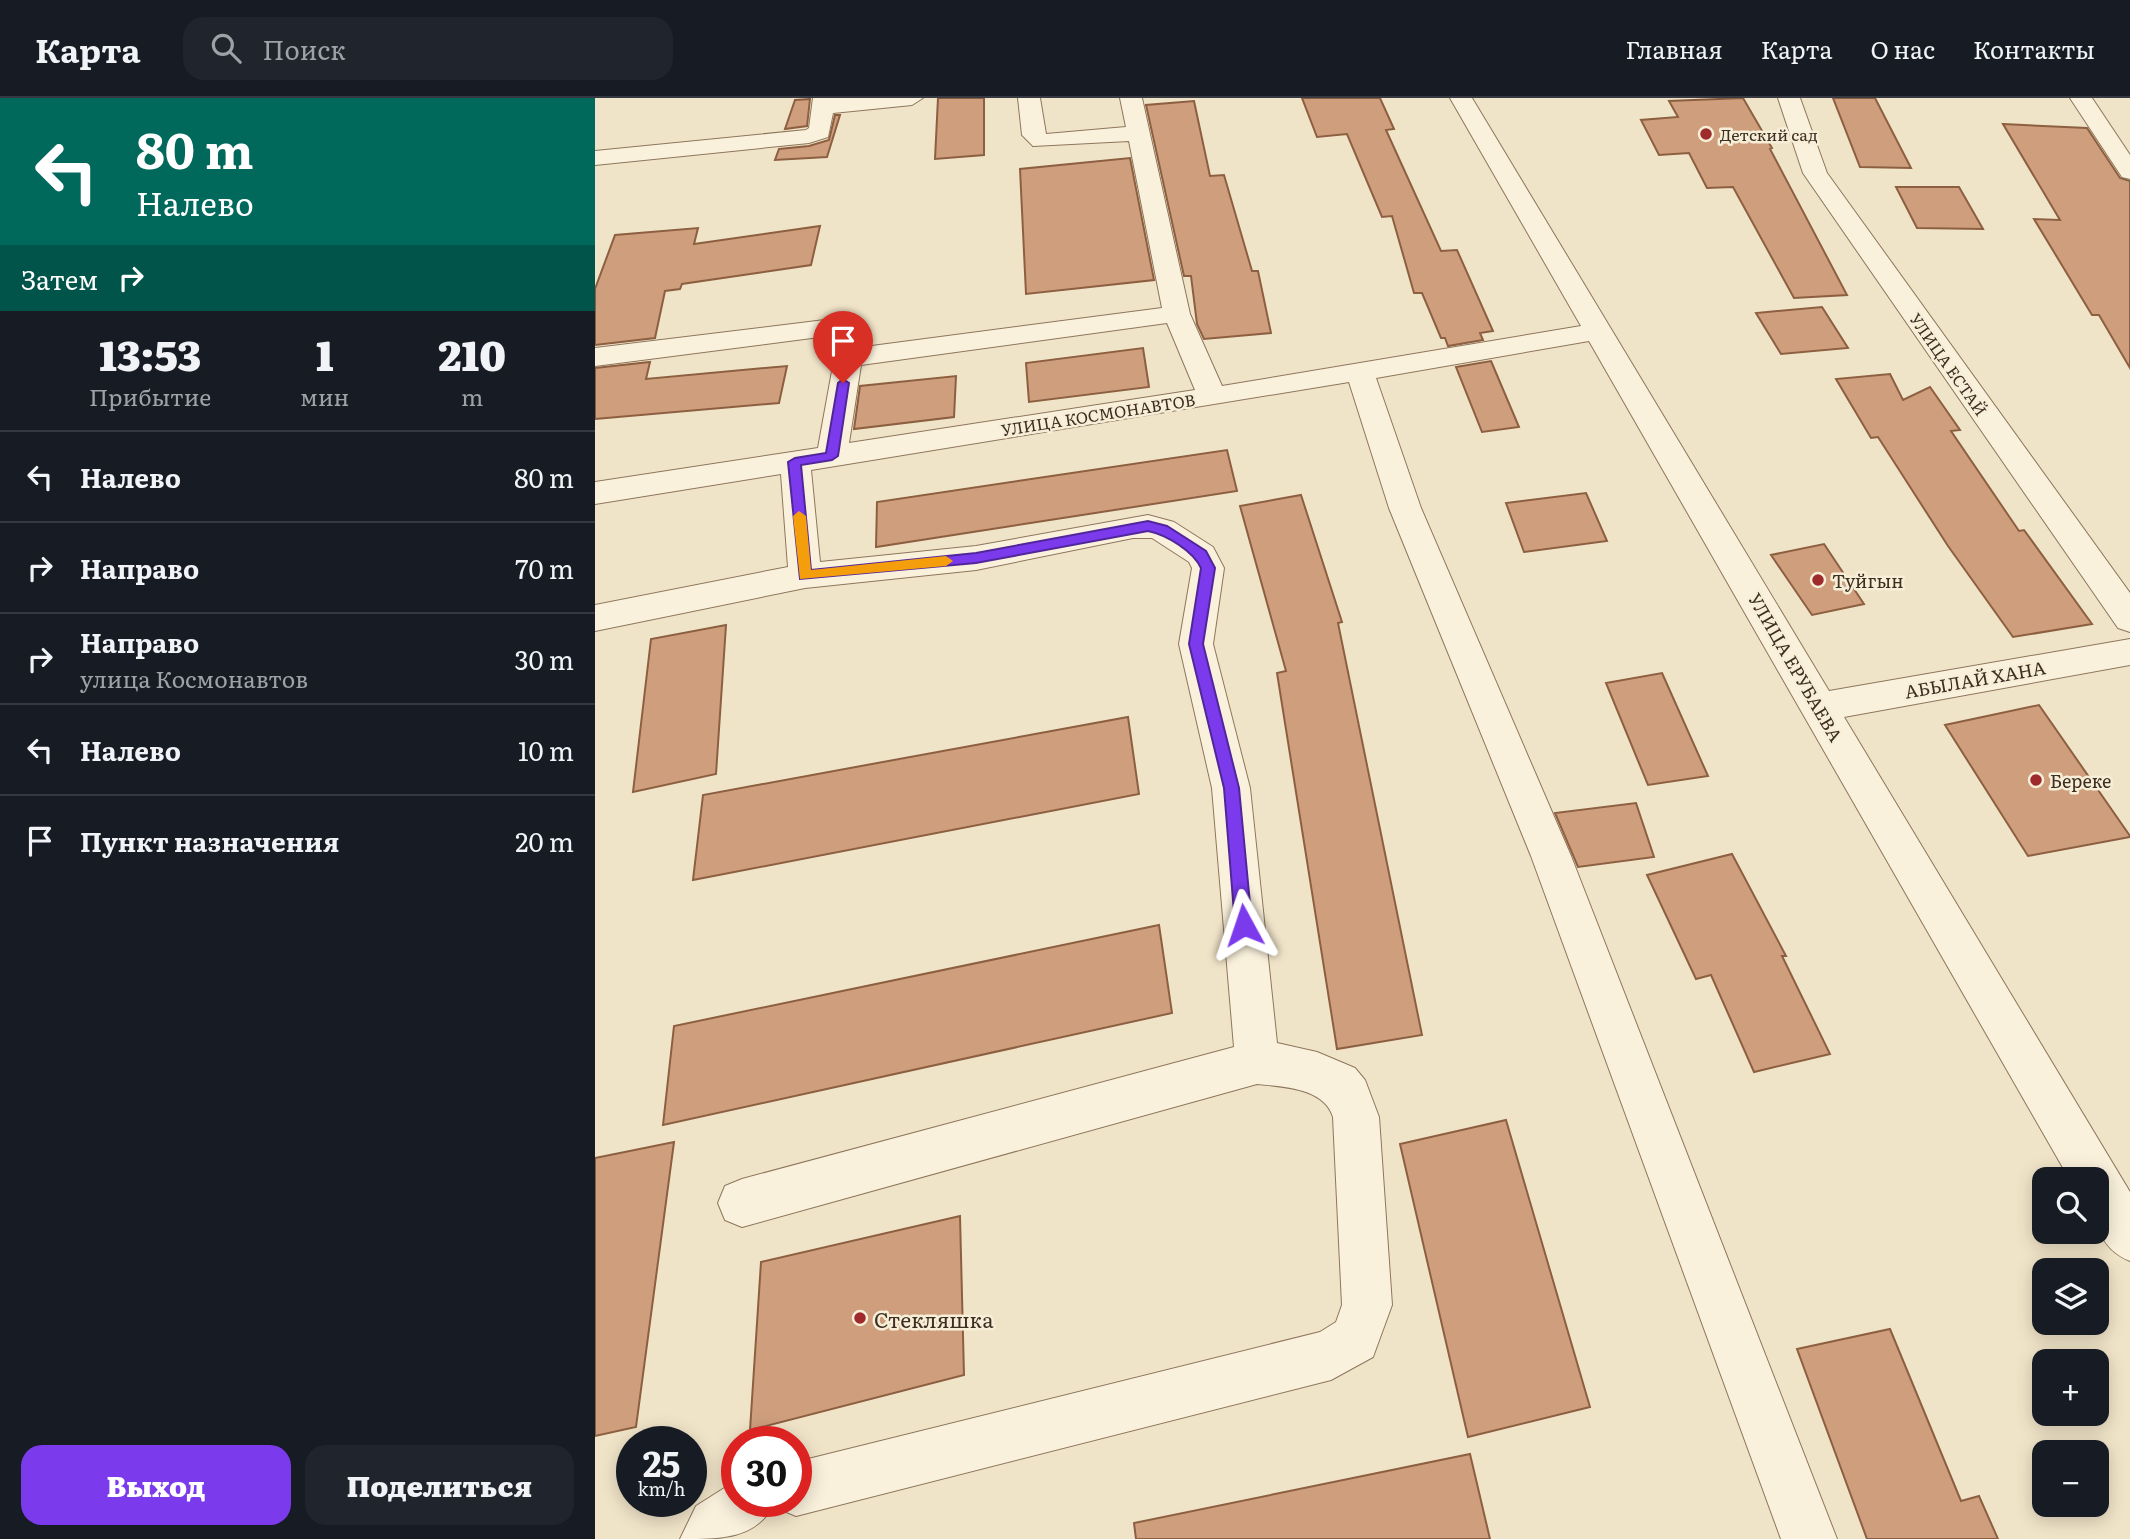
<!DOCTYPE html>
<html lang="ru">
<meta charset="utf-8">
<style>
body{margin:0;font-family:Literata,serif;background:#20242c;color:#f1f3f6;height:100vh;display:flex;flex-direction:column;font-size:26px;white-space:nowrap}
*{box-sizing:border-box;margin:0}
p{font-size:23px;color:#9ea1a6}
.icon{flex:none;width:38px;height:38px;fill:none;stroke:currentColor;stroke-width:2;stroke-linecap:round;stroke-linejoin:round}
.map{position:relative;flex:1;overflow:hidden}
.sheet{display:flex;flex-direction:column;background:#171b24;width:595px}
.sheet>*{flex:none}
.banner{background:#00695c;color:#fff;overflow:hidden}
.fabs{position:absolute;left:1437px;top:1069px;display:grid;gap:14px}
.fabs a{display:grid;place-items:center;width:77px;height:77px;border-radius:14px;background:#171b24;box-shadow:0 4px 18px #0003;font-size:35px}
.speed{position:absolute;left:21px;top:1328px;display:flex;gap:14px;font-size:35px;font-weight:700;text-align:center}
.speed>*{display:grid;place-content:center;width:91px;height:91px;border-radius:50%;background:#171b24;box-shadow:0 4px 18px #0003;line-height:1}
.speed small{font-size:18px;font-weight:400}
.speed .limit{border:10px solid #d22;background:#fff;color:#111}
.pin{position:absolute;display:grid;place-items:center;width:60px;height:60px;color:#fff;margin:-72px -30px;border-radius:50% 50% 50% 0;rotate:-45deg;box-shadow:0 0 7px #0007}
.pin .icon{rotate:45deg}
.me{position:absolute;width:77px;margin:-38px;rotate:355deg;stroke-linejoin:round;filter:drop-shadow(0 0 5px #0008)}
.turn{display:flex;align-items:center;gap:24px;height:147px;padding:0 21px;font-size:32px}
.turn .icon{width:91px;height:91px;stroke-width:2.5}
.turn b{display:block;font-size:49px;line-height:60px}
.then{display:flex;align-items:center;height:66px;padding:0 21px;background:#0003;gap:14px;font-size:26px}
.eta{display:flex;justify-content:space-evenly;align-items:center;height:119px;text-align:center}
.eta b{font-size:42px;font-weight:800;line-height:49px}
.cta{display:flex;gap:14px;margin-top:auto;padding:14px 21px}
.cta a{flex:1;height:80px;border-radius:21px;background:#7c3aed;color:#fff;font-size:28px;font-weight:800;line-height:80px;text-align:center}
.cta a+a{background:#20242c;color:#f1f3f6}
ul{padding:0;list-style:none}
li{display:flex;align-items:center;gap:21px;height:91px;padding:0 21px;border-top:2px solid #363941}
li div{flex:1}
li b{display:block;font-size:26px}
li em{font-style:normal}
header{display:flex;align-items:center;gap:42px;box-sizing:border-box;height:98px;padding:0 35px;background:#171b24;border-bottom:2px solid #363941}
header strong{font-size:33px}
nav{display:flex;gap:38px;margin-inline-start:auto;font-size:24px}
.search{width:490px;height:63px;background:#20242c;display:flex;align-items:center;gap:18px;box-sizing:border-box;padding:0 24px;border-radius:21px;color:#9ea1a6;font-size:26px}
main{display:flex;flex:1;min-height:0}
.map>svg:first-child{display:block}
</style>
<header>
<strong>Карта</strong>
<div class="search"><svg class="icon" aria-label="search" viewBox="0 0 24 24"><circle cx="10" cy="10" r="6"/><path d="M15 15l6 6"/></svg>Поиск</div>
<nav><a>Главная</a><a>Карта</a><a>О нас</a><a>Контакты</a></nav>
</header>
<main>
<section class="sheet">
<div class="banner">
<div class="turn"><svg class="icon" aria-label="left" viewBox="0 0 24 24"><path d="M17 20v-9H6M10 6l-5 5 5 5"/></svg><div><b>80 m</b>Налево</div></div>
<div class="then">Затем<svg class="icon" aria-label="right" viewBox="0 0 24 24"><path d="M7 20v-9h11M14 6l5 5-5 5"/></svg></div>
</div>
<div class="eta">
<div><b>13:53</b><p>Прибытие</p></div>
<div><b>1</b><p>мин</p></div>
<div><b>210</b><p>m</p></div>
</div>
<ul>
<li><svg class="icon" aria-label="left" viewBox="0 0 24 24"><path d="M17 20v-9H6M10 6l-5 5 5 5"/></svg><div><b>Налево</b></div><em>80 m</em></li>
<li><svg class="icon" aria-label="right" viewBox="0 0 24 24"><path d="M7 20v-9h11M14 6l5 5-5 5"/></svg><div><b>Направо</b></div><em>70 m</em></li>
<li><svg class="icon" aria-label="right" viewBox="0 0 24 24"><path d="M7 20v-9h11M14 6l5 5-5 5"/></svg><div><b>Направо</b><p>улица Космонавтов</p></div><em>30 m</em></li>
<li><svg class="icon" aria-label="left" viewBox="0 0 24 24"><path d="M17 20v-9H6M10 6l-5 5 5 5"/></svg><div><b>Налево</b></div><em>10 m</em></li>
<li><svg class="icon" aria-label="arrive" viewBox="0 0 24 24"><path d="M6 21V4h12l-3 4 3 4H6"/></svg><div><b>Пункт назначения</b></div><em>20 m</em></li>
</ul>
<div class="cta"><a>Выход</a><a>Поделиться</a></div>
</section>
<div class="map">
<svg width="1535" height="1441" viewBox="0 0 1535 1441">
<rect width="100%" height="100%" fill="#f0e4c8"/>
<path fill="#cf9f7d" stroke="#8d5f41" stroke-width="2" d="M343,0H389V57L340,61Z
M707,0H785L799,31L791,32L846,153L862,152L898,233L885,235L888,242L853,248L850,240H846L827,195H819L797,118L787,119L752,36L722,39Z
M1148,0L1177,50L1175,51L1252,197L1199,200L1138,89L1112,90L1094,55L1064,57L1046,22L1083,19L1074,3Z
M1238,0H1280L1316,70L1265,69Z
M215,1L212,28L190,31L200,2Z
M599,3L615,78L629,77L657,173H663L676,235L609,241L602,226L596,178H589L551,7Z
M240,17H245L232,59L180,62L184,51L214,48L234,42Z
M1408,26L1492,30L1525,80L1535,83V270L1504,217H1497L1439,121L1465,122Z
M535,60L559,182L431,196L425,71Z
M1301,89H1364L1388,131L1322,130Z
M225,128L216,167L87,186L85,191L70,193L60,240L0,247V191L20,137L103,130L99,146Z
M1227,209L1253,250L1186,256L1161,215Z
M548,250L554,289L434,304L431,265Z
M896,263L924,329L887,334L861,269Z
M55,264L51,281L192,268L184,305L0,321V270Z
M1295,276L1308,302L1335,289L1365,332L1356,333L1424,433L1429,432L1497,526L1418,539L1353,448L1283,339L1276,340L1241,281Z
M361,278L359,319L259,331L265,288Z
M632,352L642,393L281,449L282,404Z
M991,395L1012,443L929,454L911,405Z
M706,397L747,524L743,525L827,937L742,951L682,575L691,573L645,408Z
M1229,446L1269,506L1217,517L1176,457Z
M131,527L121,676L38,694L56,541Z
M1067,575L1113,678L1053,687L1011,585Z
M1444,607L1535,738V739L1433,758L1350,627Z
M533,619L544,696L98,782L108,697Z
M1041,705L1059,759L983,769L960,715Z
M1137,756L1191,858H1187L1235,956L1159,974L1116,877L1101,881L1052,777Z
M564,827L577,915L68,1027L79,928Z
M911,1022L995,1309L873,1339L805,1046Z
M79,1044L41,1329L0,1338V1060Z
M365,1118L369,1277L155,1332L166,1164Z
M1295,1231L1366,1403L1384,1398L1403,1441H1272L1202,1251Z
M875,1356L895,1441H541L539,1425Z"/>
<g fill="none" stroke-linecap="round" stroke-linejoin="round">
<defs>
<path id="minor" d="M218,0H328L317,7L238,15L233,39L214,45L0,67V53L211,32L214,30Z
M423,0H445L451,36L531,29L525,0H547L595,216L627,288L986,228L855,0H877L1234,593L1535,541V567L1249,619L1535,1094V1163C1497,1147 1502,1117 1502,1082H1475L994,243L781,280L826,410L976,758L1242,1441H1186L936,758L794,410L754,284L216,372L225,464L381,448L553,417L579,424L618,449L629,470L618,546L655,690L682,945L722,954L760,970L770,982L784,1019L797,1207L778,1259L736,1282L201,1418L182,1410L180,1405C161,1441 128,1441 85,1441L101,1408L142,1382V1404H201V1364L725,1234L741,1224L747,1207L738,1019C729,990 689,989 662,986L147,1129L130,1122L123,1105L130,1088L147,1081L639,949L617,690L584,546L597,470L594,464L557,440H538L381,472L210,490L0,533V507L193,469L186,376L0,406V384L223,350L243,240L240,237L0,268V250L246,220C257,223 264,228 271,238L269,249L567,210L534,43L438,48L427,37ZM572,225L600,292L254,345L266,267Z
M1183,0H1205L1232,75L1535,495V534L1523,530L1208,75Z
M1475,0H1497L1535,57V81L1527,79Z"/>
</defs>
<use href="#minor" stroke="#8d765c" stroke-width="2"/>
<use href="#minor" fill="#faf1dc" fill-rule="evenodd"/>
</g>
<path fill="#7c3aed" stroke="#51269a" stroke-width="2" d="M248,281L254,285L243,358L237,362L206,367L216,472L381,455L553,423L572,428L611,453L620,470L608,546L644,690L657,827L655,833L649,835L640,827L629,690L594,546L606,470C598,453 572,437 553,433L381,465L205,481L193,364L200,360L231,355L243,285Z"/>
<path fill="#f59e0b" d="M204,413L211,418L216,472L351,458L358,463L351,468L205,481L198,418Z"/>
<g fill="#9e2a2b" stroke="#f7eed8" stroke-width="2.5">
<circle cx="1111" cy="36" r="7"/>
<circle cx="1223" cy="482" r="7"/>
<circle cx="1441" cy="682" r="7"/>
<circle cx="265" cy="1220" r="7"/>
</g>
<g text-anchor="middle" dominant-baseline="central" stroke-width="5" stroke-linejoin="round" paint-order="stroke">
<g font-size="16" fill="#3d2e20" stroke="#f7eed8" text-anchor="start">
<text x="1125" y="36">Детский сад</text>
</g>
<g font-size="16" fill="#3d2e20" stroke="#f7eed8">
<text transform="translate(1354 266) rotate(55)">УЛИЦА ЕСТАЙ</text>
<text transform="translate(503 316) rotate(-9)">УЛИЦА КОСМОНАВТОВ</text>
</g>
<g font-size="18" fill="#3d2e20" stroke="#f7eed8" text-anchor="start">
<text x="1237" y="482">Туйгын</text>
<text x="1455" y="682">Береке</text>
</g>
<g font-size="18" fill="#3d2e20" stroke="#f7eed8">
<text transform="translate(1201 569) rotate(60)">УЛИЦА ЕРУБАЕВА</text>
<text transform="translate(1380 581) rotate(-10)">АБЫЛАЙ ХАНА</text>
</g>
<g font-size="21" fill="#3d2e20" stroke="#f7eed8" text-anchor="start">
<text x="279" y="1220">Стекляшка</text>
</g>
</g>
</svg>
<div class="fabs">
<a><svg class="icon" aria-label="search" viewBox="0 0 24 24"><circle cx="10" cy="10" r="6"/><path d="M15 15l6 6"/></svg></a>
<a><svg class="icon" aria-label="layers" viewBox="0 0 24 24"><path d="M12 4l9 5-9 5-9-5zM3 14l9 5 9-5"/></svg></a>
<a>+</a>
<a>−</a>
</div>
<div class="speed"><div>25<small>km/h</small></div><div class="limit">30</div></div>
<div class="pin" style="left:248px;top:285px;background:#d93025"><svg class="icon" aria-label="arrive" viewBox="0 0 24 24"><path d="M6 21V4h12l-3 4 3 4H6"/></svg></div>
<svg class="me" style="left:649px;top:827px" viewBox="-20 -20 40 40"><path d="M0-17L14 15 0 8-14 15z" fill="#7c3aed" stroke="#fff" stroke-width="4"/></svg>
</div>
</main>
